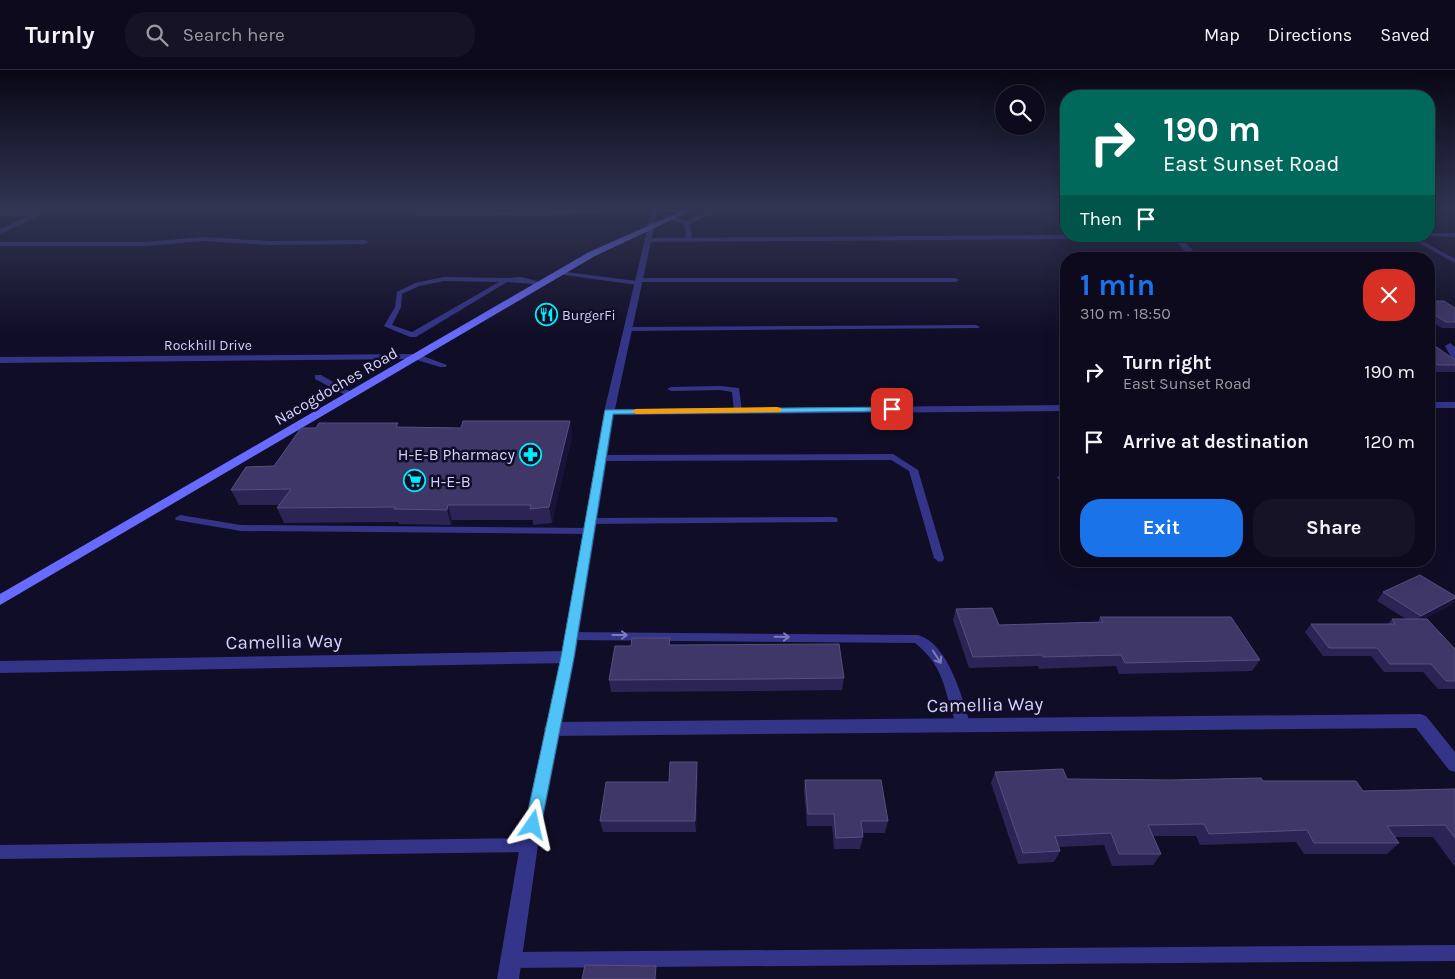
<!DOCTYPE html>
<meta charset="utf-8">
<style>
body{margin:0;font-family:Karla,sans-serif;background:#151325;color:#f1f3f6;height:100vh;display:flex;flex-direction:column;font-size:19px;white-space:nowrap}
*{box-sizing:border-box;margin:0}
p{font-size:16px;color:#9a9aa3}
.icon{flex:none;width:28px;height:28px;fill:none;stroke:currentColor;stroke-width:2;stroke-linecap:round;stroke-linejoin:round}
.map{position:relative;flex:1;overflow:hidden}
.panel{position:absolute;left:1060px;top:182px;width:375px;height:315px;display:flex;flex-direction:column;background:#0c0a1c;border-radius:20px;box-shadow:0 5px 20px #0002,0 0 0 1px #2c2b3b}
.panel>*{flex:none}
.hud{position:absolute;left:1060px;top:20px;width:375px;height:152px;border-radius:20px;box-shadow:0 5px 20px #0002,0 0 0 1px #2c2b3b;background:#00695c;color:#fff;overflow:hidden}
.controls{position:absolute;left:995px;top:15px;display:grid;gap:10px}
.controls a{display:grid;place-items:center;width:50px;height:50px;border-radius:50%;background:#0c0a1c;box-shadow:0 5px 20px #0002,0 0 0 1px #2c2b3b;font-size:25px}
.pin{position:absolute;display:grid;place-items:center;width:42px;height:42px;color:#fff;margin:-21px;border-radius:10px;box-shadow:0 2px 8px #0006}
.me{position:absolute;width:55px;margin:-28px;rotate:11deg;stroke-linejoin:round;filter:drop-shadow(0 0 4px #0008)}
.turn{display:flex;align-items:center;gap:18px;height:105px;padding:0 20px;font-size:22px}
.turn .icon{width:65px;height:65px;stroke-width:2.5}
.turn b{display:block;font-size:35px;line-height:42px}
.then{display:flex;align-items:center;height:48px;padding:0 20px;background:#0003;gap:10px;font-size:19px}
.round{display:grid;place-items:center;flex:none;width:52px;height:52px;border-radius:20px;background:#151325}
.summary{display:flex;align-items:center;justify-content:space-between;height:85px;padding:0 20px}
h1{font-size:30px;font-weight:700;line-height:38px;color:#1a73e8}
.action{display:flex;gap:10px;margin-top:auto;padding:10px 20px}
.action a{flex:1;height:58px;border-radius:20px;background:#1a73e8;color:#fff;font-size:20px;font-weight:700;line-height:58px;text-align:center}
.action a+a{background:#151325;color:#f1f3f6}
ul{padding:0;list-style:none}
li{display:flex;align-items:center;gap:15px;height:70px;padding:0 20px}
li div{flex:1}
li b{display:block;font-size:19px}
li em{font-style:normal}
header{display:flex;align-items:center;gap:30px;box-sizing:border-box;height:70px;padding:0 25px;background:#0c0a1c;border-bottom:1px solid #2c2b3b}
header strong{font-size:24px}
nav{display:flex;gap:28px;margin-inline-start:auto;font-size:18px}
.search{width:350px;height:45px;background:#151325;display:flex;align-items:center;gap:12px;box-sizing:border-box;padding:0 18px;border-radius:20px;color:#9a9aa3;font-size:19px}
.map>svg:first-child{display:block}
</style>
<header>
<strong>Turnly</strong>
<div class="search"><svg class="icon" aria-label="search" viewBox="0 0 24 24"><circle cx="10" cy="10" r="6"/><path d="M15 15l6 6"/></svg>Search here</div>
<nav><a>Map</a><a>Directions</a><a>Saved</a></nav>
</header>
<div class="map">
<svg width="1455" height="909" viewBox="0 0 1455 909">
<rect width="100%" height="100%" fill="#100d26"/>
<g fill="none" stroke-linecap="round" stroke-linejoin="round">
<path fill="#343489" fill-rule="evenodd" d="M705,139H713L716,141L689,154L692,164L690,170L687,172L684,170L686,164L684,154L667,148L670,146L686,151L708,141Z
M769,139H844L845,140L842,142L772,141Z
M1170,166C1182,166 1193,180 1200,189H1193Z
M1406,166H1414L1455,189V193Z
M559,201L636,211L637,209L639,208H956L959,210L956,212H640V214L638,215L557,204V202Z
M444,207L507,208L521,207L537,211L542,215L539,217L532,214L507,212L416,267H410L386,257L384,256L395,237L397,222L415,213ZM444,211L499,212L412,262L392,255L401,237L402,224L419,216Z
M976,255L980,257L978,258L628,261L624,259L628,257Z
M414,285H420L447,295L446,297H440L414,289Z
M315,305H321L356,325L355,327H349L315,309Z
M720,316L739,318L742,341L741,343H735L734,341L732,322L720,320L671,321L667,319L671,317Z
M893,384L918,400L944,488L943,491L939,492L934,488L909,401L891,390L601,391L596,388L601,385Z
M180,445L241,455L589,458L594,461L589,464L241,461L176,450L175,448Z
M833,447L837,448L838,450L837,452L590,454L585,451L590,448Z
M571,562L918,565C949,574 962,628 971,656L969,660L964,661L959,660C943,627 949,600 915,573L571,570L567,569L565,566L567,563Z
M529,768L534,770L536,775L534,780L529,782L0,789V775Z
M1455,875V891L511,898L505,896L503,890L505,884L511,882Z"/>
<path fill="#343489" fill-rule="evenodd" d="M44,139H52L0,164V159L29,146H0V142H36Z
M595,139H601L599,144L418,146L415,144L418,142L594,141Z
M1429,163H1455V167L1427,166H1429Z
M1066,165L1252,166L1249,168L648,172L644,170L648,168Z
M204,167L270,171L365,170L369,172L365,174L270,175L204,171L145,176H0V172H145Z
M1450,273L1455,277V290L1452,289L1445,276Z
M1066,403V416L1062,414L1057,407Z
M568,581L573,583L575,587L573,591L568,593L0,603V591Z
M1420,644L1426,646L1455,682V702L1449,700L1416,658L552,666L546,664L544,659L546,654L552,652Z"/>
<path fill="#343489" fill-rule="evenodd" d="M652,139H658L615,339L1066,335V341L614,345L575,587L538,775L519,909H497L520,775L561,587L604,342Z
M417,284L420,285V289L0,293V287Z
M1429,332H1455V338H1429Z"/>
<path fill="#686bff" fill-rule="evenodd" d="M655,139H695L595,186L0,535V524L589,182L677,143Z"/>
</g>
<path fill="#2c2455" d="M1429,231L1455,238V258H1442L1429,250Z
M1429,276L1455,290V302H1434L1429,299Z
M570,351L572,366L552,453L533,455V450H452L451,455L399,454L398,452L284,453L277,438L279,435H239L231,420L399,357L461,358Z
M1383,522L1455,526V530L1451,535L1424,549L1455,579V619H1438L1423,602H1384L1371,586H1323L1305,562L1311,554H1388L1392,549H1406L1377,531Z
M956,539L999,555L1098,552L1100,547L1260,590L1252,601L1119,604L1116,596L1039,599L1038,596L969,598L953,550Z
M670,575L844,608L842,620L763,621L611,622L609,610L631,576Z
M995,702L1067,709L1263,711L1363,721L1455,719V797L1433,767H1395L1399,773L1387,784H1304L1296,772L1200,775L1196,766H1153L1161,784L1153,795L1112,796L1104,775L1059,777L1060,781L1054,792L1018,794L991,713Z
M698,704L696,762H603L600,751L669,712Z
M805,710L888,751L885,763H862L863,767L860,779H834L832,756H807L804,721Z"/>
<path fill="#19133a" d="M570,351L572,366L552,453L549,437Z
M448,435L452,450L451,455L447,440Z
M1455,528V530L1451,535L1414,555L1421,546Z
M697,692L698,704L696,762L695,751Z
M656,896L657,909H655Z"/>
<path fill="#3e3767" stroke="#564f7f" d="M1429,231H1444L1455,238V252H1446L1429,241Z
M1429,276H1435L1455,290V295H1438L1429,289Z
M463,351H570L549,437L530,439L531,435H448L447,440L394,439L395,437L277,438L291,419L231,420L246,397L274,396L301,358H316L319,353H398L396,357L461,358Z
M1420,505L1455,526V528L1421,546L1383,522Z
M992,538L999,555L1103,552L1100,547H1231L1260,590L1125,593L1121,585L1043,587L1042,585L973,587L956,539Z
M1392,549H1427L1455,579V611H1446L1431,594H1390L1377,578H1329L1311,554H1395Z
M632,568H670L669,575L839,574L844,608L764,609L609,610L615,576H631Z
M670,692H697L695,751H600L606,712H669Z
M1063,699L1067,709L1170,710L1261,708L1263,711H1356L1363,721L1455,719V768L1445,755L1387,756L1399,773H1314L1307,760L1209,764L1204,754L1148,755L1161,784H1119L1111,763L1055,766L1060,781L1023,783L995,702Z
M805,710H881L888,751H861L863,767L836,768L834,744H808Z
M585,895L656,896L655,909H582Z"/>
<defs><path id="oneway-shaft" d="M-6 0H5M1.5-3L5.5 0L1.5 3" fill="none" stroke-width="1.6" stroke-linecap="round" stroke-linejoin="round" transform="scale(1.25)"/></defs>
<g stroke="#7c7bbe">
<use href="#oneway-shaft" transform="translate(620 565)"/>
<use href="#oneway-shaft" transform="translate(782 567) rotate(1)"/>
<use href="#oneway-shaft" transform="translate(937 587) rotate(57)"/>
</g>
<linearGradient id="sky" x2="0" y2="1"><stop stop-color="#090715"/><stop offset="0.52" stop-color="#313552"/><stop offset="1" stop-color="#313552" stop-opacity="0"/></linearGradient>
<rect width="1455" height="266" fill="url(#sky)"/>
<path fill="#4fc3f7" stroke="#337fa1" d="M892,337L897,339L896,341L613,344L574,587L541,755L539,761L533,763L527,761L525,755L561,587L605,340Z"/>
<path fill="#f59e0b" d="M777,337L781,338V342L636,344L632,341L636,339Z"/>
<defs>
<symbol id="restaurant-ring" viewBox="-11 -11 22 22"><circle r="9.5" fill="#100d26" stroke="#00eefc" stroke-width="1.5"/><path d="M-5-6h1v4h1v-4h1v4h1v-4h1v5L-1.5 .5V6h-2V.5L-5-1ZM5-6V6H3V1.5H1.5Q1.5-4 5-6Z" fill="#00eefc"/></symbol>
<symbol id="pharmacy-ring" viewBox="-11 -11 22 22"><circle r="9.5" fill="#100d26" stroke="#00eefc" stroke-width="1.5"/><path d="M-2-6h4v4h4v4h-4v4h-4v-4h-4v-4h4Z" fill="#00eefc"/></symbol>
<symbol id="supermarket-ring" viewBox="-11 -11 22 22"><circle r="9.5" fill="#100d26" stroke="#00eefc" stroke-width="1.5"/><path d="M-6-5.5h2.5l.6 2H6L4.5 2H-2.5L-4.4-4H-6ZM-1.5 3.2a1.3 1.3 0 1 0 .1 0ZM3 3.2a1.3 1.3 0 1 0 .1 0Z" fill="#00eefc"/></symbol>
</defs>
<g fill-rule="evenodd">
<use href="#restaurant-ring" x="534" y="232" width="25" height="25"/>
<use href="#pharmacy-ring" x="518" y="372" width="25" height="25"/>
<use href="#supermarket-ring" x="402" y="398" width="25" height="25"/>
</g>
<g text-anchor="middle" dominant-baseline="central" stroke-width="5" stroke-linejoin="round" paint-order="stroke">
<g font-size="14" fill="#d5d1ff" stroke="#100d26" text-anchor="start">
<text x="562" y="245">BurgerFi</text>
</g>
<g font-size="14" fill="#d5d1ff" stroke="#100d26">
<text x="208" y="275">Rockhill Drive</text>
</g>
<g font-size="16" fill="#d5d1ff" stroke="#100d26">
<text transform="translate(336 316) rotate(-30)">Nacogdoches Road</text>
</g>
<g font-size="16" fill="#d5d1ff" stroke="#100d26" text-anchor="end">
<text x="515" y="384">H-E-B Pharmacy</text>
<text x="430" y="411" text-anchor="start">H-E-B</text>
</g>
<g font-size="19" fill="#d5d1ff" stroke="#100d26">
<text transform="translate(284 572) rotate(-1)">Camellia Way</text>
<text transform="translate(985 635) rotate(-1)">Camellia Way</text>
</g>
</g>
</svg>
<div class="controls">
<a><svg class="icon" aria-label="search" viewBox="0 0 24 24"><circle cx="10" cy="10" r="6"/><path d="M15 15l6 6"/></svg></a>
</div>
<div class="pin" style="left:892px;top:339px;background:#d93025"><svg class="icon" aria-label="arrive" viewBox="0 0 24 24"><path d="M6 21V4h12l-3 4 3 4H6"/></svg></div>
<svg class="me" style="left:533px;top:755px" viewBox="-20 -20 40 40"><path d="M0-17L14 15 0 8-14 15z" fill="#4fc3f7" stroke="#fff" stroke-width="4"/></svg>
<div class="hud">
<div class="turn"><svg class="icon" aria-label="right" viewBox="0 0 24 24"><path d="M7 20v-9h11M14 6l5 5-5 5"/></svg><div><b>190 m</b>East Sunset Road</div></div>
<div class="then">Then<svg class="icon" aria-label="arrive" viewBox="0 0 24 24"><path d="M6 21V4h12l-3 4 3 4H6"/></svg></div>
</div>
<section class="panel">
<div class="summary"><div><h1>1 min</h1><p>310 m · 18:50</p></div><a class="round" style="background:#d93025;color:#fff"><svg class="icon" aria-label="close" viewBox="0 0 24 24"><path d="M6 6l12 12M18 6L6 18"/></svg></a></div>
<ul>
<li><svg class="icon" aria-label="right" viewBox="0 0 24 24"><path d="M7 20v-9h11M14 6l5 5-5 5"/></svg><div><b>Turn right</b><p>East Sunset Road</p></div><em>190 m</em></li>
<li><svg class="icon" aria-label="arrive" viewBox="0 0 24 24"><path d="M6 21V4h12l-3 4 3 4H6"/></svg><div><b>Arrive at destination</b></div><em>120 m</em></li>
</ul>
<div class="action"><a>Exit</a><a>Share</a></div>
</section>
</div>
